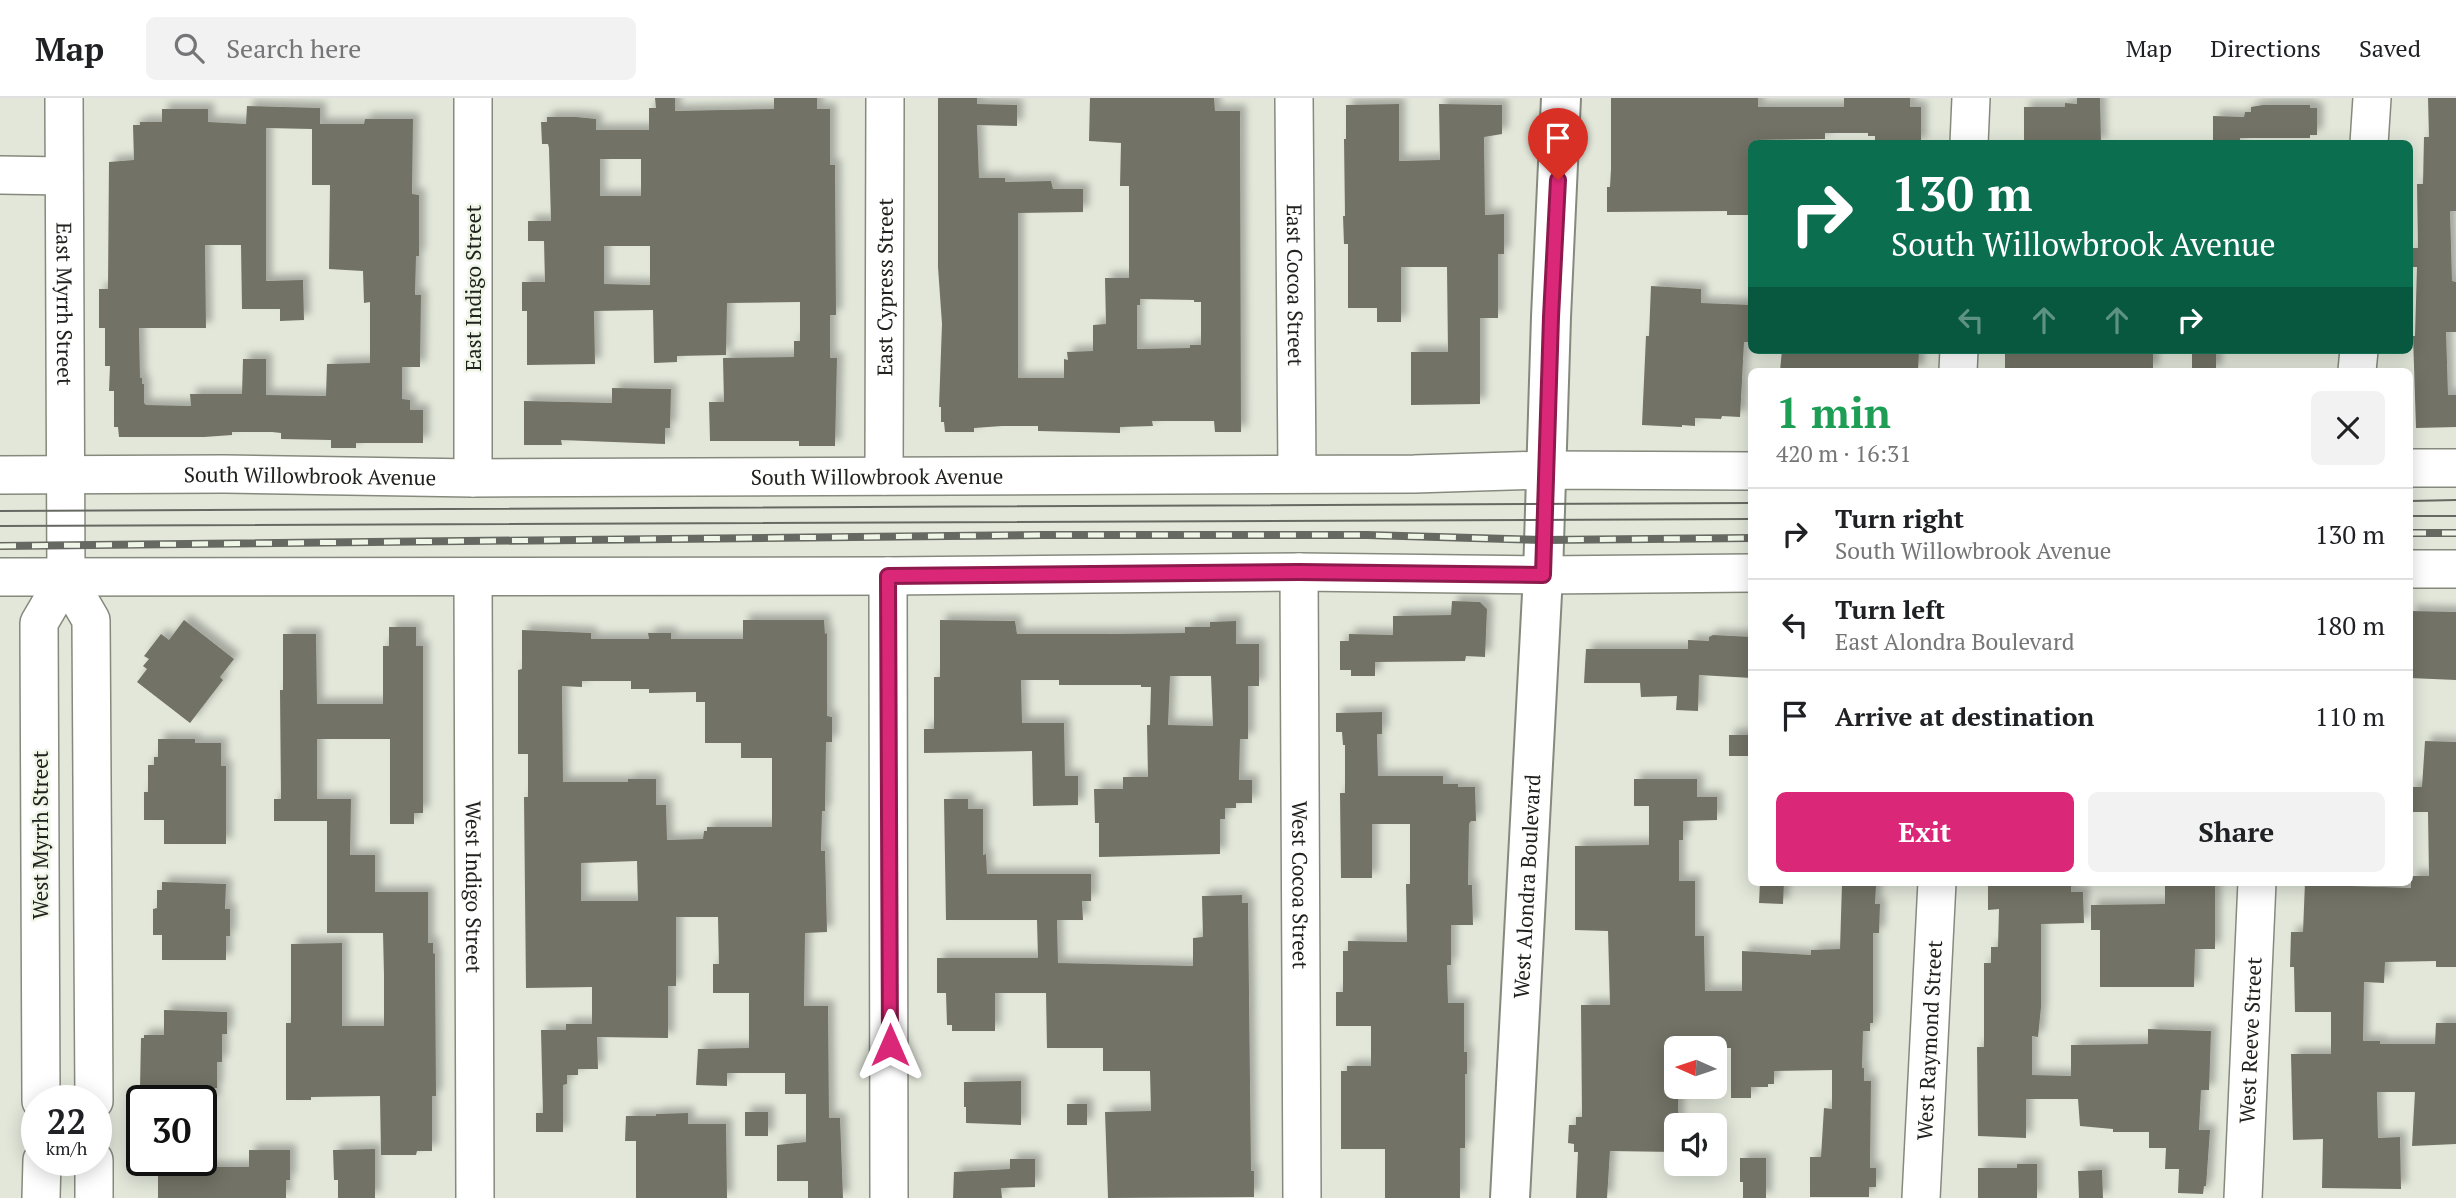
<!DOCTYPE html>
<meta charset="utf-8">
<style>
body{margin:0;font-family:"PT Serif",serif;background:#f2f2f2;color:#202124;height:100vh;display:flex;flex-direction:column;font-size:26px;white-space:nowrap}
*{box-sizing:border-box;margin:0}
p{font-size:23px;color:#757577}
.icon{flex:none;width:38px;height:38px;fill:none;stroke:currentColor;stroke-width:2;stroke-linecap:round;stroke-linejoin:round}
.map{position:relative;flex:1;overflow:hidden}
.details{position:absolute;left:1748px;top:270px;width:665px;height:518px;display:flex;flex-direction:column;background:#fff;border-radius:10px;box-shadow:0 4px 18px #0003}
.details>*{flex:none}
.hud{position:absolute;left:1748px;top:42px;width:665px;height:214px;border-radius:10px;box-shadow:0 4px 18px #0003;background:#0b6e4f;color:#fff;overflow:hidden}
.needle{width:46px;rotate:273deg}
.fabs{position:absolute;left:1664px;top:938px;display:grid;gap:14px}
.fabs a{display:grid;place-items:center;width:63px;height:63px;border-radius:10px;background:#fff;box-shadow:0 4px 18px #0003;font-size:35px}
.speed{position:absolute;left:21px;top:987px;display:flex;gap:14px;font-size:35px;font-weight:700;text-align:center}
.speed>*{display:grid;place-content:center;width:91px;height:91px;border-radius:50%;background:#fff;box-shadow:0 4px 18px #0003;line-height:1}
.speed small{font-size:18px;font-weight:400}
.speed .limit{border:4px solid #111;border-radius:10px;background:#fff;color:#111}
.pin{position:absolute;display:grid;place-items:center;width:60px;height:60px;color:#fff;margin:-72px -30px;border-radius:50% 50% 50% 0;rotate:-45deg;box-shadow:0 0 7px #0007}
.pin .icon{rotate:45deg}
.me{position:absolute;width:77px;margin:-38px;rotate:0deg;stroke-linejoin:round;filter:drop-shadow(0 0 5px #0008)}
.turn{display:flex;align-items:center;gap:24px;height:147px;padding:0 28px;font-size:32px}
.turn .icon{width:91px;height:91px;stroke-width:2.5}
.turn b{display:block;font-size:49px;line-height:60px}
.lanes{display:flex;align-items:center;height:66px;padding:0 28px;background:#0003;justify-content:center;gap:35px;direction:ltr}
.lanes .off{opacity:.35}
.round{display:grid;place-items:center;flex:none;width:74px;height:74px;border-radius:10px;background:#f2f2f2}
.headline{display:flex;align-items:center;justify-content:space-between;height:119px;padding:0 28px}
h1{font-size:42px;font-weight:700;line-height:52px;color:#1e9e55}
.button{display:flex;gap:14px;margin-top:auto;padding:14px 28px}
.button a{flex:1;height:80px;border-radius:10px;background:#db2777;color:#fff;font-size:28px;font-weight:700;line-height:80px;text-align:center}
.button a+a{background:#f2f2f2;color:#202124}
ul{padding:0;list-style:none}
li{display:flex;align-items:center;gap:21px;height:91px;padding:0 28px;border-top:2px solid #e0e0e0}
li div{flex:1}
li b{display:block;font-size:26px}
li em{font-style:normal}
header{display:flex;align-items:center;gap:42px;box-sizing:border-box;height:98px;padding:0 35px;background:#fff;border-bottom:2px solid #e0e0e0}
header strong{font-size:33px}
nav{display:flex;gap:38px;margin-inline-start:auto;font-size:24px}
.search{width:490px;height:63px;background:#f2f2f2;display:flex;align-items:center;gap:18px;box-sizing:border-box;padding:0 24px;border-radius:10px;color:#757577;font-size:26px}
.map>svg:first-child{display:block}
</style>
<header>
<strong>Map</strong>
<div class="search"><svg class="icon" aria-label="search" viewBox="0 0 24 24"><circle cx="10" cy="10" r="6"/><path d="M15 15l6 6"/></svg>Search here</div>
<nav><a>Map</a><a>Directions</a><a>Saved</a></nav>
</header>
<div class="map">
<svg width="2456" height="1100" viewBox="0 0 2456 1100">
<defs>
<filter id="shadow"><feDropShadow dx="6" dy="-6" stdDeviation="3.5" flood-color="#0004"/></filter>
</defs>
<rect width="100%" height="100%" fill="#e2e7da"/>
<path fill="#737266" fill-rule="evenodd" filter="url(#shadow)" d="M655,0H675V13L774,11V0H817V11H830V67H835L836,217H830V260H837L835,348H799V343H710L709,304H724L723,260L794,259V243H800V204L727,205L726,257L677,258V264L654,265L653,212L594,213L595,266L527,267V213H522V184H545L544,143H528V123H551L549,50L548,46H542L541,24H547V19H576L596,21V32H649V10H656ZM600,61H641V98H600ZM604,148H650V187L604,186Z
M938,0H977V6L1017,7V28L977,27L979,80H1005V84L1051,83L1053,91H1083V114L1018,115V280H1064V261L1068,262L1067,254L1093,253V227L1106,226L1105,180H1129V88H1120L1121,45L1089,43L1090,0H1214L1215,13H1240L1241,334H1215L1214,323H1152L1153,328L1120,329V335L1038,333V328H1002L974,330V334H945L944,324H941V309H939L942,226L938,169ZM1140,201L1194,202V204H1201V247H1190V250L1137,251V207H1140Z
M1611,0H1758V9H1844V0H1910V9H1921V46H1875V38H1868V35H1825V41L1756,42V46H1752V60H1749V117H1727V113L1607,114V89H1610L1611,71Z
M2077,0H2100L2101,46H2024V9H2065V5L2077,6Z
M2428,0H2456V113H2450L2452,183L2456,184V234H2446L2448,297H2456V329L2416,330L2413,238H2415L2417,169H2413V150H2418L2417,86H2423L2424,39H2429Z
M1399,6V63L1440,62L1439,6L1502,7V36L1484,39L1485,117L1504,116V156H1498V220H1480V306L1411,307V254H1448L1447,169H1401V224H1377V210H1348V146H1344L1343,118H1345L1344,41H1346V7Z
M2263,7H2310V10H2317V37H2310V40H2240V46H2213V18L2244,19L2245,14H2251V9Z
M247,8L320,10V26H364L365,21H413L412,96L419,97V158H416L415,197H421L420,269H402V301L410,302V312H423V345H356V350H331V342L281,341V335L272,334H232V337L204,339H119L118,329H114V293H109L110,268H105V230H99V191H108L109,64L134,62L133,27H140V24H162V11H208V24L246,26ZM266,30L312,31V87H330L329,171L363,173L364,205L370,204V265L327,266L326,298L266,297V261H243L242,296H190L191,308L146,307L144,305V286H142V280H140L139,230H206L205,147H241L242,211H280V223L304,222L303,182L266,183Z
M1651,188L1701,191V205L1752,207V244H1744L1740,319L1722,318L1721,321L1695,320V328L1682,327V329L1642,327L1646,238H1649Z
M1782,252H1919L1918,273H1780Z
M2005,252H2153V273H2005Z
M2192,252H2216V273H2192Z
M612,290L671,291L670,330H665V346L561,342L562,347H524V303L612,305Z
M1452,503L1480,504L1487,511L1485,559L1466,558L1465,563L1375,564V578H1351V572H1340V543H1349V536L1393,537V518L1451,517Z
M2410,513L2456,514V582L2410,580Z
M184,522L234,561L220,579L223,582L190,625L137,584L147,571L143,568L149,561L144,558L161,536L169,542Z
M743,522H824L825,536L827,535V618L832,619V644H826L825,713H822L821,753H825L827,834L805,835L804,908H828L829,1020H840L843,1100H808V1083H777V1047L806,1044V996H785V975H727V988L696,987L698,951L749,950V895H713V866H719L718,819H676V888H668V940L597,939L598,971H578V977H567V986L563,987V1034H536V1015H543L541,932H566V926H592V889L526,890L524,699H528V656H518V572L522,571V532L591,535V541H649L648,535H671V541H743ZM582,583H631V591H649V595L696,594V604H705V645H741V660H772V729H707V733H704L703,741L667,742L666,707H656V681H628V684H563L562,588L582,589ZM637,763L638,803H581V765Z
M940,522L1015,523L1017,536H1107L1185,535V529H1210V524L1236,523V546H1259V588H1248V641H1240L1239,682H1252V705H1236V710H1225V721H1220V756L1099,759V725H1095L1094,691H1123V679H1148L1147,627H1150L1151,589H1141V587H1059V582H1021L1022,625H1064L1065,678H1078V707L1033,708L1032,653L924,655V631H934V579H940ZM1170,578H1211L1213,628L1168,627Z
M389,529H416V548H423V715H414V726H390V641H317V701H351L350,757H375V794H428V845H433V855L435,856L436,998H432V1053H417L416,1057H381L380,998L311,999V1002H286V925H291V846L342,845V928H384V877L383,835H327V723H274V701H281L280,592H283V536H316L317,606H383V548H389Z
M1713,537L1752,539V580L1699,577L1698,613L1676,612L1677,598L1641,599L1640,585H1584L1586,551H1688V542L1709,543V539Z
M1382,614V636H1377L1378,678H1443V686H1458V689H1475L1476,723H1471L1469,726L1468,787H1472L1473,827H1451V867H1447L1448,905H1464V954H1467V976H1465V1050H1460V1100H1385V1051H1341V973H1347V968H1371V928H1336V894H1343V853H1348V843L1407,844L1406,786H1410V726H1372V780H1341L1340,695H1345V647H1343L1342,634H1336V615Z
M1729,637H1752V658H1729Z
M158,641H195V645H221V668H226V746H164V722H144V694H148V667H154V659H158Z
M2425,643L2456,644V869H2436V863L2385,864L2384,885L2364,884L2363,943H2380V946H2435L2436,925H2456V1046L2412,1048L2415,994H2377L2378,1040L2400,1039L2401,1091L2322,1090L2323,1041L2293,1042L2291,956H2331V914H2295L2294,869H2290L2291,834H2303L2305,784H2343V786L2351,788L2411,790V778H2429L2428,714H2410V689H2422Z
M1634,681H1697V699H1717V722L1683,723V742H1679V783H1695V838H1704L1705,893H1742V853L1811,857V852L1840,851L1842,786L1876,787L1875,806H1880L1879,835H1873V925H1870V933H1863L1862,970H1864V983H1871L1870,1070H1876V1089H1869V1099H1810V1059H1821L1824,1010L1832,1011V972L1774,973V986H1768V989H1751V1000H1731V950H1671L1672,989H1678V1027L1675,1032V1054L1610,1053L1607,1100H1576L1578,1054H1574V1046L1568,1045L1569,1027H1576V1019H1582L1581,907H1610L1608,833L1575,832V748L1649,747V708H1634Z
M944,701H968V711H983V757L986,756L987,776H1091V803H1082L1083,822H1057L1058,865L1193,868V840L1203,839L1202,798L1242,797V805H1248L1251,1073H1254V1099L1108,1100L1105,1014L1151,1013L1150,973H1103V950H1047L1046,895H995V933H952V927H947L946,895H937V860H1038L1037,822H946Z
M162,784L226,786L225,811H230V838H226V862H162V837H153V811L157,810V792H162Z
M1760,784H1784L1783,806L1759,805Z
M2004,784H2071V794H2083L2084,825L2041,826V909L2038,939L2032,938V977L2071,978V947L2148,946V931L2211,933L2209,992H2201L2199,1032H2210L2206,1088H2204L2203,1096L2178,1095L2179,1071H2165L2166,1050H2149V1034H2113V1031L2080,1028L2078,1001H2026V1040L1978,1038L1977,949H1984V865H1991V849H1998L1999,811L1988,812V786H2004Z
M2165,784H2215V851H2195L2194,889H2100V832H2091V807L2165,806Z
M164,912L227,914V936H222V964H217V990H214V1003H146L144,1000V990H140L141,940H144V937H164Z
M1021,983V1027L966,1025V1009H964V984Z
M1067,1006H1087V1027H1067Z
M745,1014H768V1038H745Z
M688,1015V1026H726L727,1100H636V1043H625L626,1018H656V1016Z
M375,1051V1100H338V1082H334L333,1052Z
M249,1052H290V1082H286V1100H158V1069H180V1066L206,1065V1069H249Z
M1740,1060H1766V1100H1743V1084H1740Z
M1010,1061H1035V1089L1001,1090L1002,1100H953L954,1074L1010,1071Z
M2017,1066H2037V1100H1978V1070H2017Z
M2102,1072L2103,1100H2079L2078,1073Z"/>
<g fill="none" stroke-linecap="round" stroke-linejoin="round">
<defs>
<g id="minor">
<path id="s1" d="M64,0L66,479L91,522L94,1003"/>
<path d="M473,0V380"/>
<path id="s2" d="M1294,0L1297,375"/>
<path d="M1969,46L1971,0"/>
<path d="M2369,46L2372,0"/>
<path d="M0,77L64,78"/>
<path d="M1958,273L1959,252"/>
<path d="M2357,273L2359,252"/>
<path d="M2410,370H2456"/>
<path id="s3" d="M0,377L224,376L473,380L1414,376L1545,372L1752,373"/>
<path id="s4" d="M884,378L885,0"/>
<path d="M2410,471H2456"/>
<path id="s5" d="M1299,474L1302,1100"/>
<path d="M888,478L889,1100"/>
<path d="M0,479L888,478L1299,474L1543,477L1752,475"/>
<path id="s6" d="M473,479L475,1100"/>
<path d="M41,1003L39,525L66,479"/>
<path d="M94,1062V1100"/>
<path d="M41,1100L42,1062"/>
<path id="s7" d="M1921,1100L1937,784"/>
<path id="s8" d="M2243,1100L2257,784"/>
</g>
<g id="major">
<path id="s9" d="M1510,1100L1543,477L1551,219L1561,0"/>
</g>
</defs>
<use href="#minor" stroke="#858a7d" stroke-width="40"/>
<use href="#major" stroke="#858a7d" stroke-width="42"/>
<use href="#minor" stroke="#fff" stroke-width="37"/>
<use href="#major" stroke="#fff" stroke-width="38"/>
<path stroke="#666961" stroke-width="2" d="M2410,403L2456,402
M0,413L1752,405
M2410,418H2456
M0,428L1752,421"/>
<defs>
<path id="rail" d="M2410,435H2456
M0,448L1042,437H1367L1543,442L1752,440"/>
</defs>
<use href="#rail" stroke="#666961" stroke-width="8"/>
<use href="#rail" stroke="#eff5e7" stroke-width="5" stroke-dasharray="16" stroke-linecap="butt"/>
</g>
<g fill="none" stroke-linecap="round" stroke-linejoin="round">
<defs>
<path id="route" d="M890,947L888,478L1299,474L1543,477L1551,219L1558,82"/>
</defs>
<use href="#route" stroke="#8e194d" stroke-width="18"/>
<use href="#route" stroke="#db2777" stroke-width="12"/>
</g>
<g text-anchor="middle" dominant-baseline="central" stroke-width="5" stroke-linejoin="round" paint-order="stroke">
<g font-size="21" fill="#20221d" stroke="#eff5e7">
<text stroke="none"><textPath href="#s2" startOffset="187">East Cocoa Street</textPath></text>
<text stroke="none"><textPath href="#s4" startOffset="189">East Cypress Street</textPath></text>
<text transform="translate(473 190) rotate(-90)">East Indigo Street</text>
<text stroke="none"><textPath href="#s1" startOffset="206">East Myrrh Street</textPath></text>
<text stroke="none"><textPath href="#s3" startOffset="310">South Willowbrook Avenue</textPath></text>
<text stroke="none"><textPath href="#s3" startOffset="877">South Willowbrook Avenue</textPath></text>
<text transform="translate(40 737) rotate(-90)">West Myrrh Street</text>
<text stroke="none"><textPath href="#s5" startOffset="313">West Cocoa Street</textPath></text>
<text stroke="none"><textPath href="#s9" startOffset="312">West Alondra Boulevard</textPath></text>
<text stroke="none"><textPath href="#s6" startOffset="310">West Indigo Street</textPath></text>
<text stroke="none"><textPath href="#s7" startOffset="158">West Raymond Street</textPath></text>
<text stroke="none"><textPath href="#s8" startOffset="158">West Reeve Street</textPath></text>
</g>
</g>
</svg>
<div class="fabs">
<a><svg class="needle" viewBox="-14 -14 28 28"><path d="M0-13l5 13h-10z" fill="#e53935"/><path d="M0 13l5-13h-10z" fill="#757577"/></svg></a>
<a><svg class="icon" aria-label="sound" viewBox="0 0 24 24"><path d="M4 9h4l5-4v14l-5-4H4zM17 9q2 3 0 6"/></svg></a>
</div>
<div class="speed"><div>22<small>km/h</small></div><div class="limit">30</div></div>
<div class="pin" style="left:1558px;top:82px;background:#d93025"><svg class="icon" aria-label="arrive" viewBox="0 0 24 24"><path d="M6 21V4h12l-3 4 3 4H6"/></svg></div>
<svg class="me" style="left:890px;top:947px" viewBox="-20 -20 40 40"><path d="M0-17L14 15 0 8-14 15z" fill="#db2777" stroke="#fff" stroke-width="4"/></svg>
<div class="hud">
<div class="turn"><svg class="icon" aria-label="right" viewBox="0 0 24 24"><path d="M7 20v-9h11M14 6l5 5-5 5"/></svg><div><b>130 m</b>South Willowbrook Avenue</div></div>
<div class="lanes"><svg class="icon off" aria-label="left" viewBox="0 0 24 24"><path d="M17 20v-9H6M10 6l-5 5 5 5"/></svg><svg class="icon off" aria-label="ahead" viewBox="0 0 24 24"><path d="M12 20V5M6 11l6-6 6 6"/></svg><svg class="icon off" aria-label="ahead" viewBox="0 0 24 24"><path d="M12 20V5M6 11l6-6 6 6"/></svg><svg class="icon" aria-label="right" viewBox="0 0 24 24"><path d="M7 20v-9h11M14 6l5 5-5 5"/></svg></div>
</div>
<section class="details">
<div class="headline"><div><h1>1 min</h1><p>420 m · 16:31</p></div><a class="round"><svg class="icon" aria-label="close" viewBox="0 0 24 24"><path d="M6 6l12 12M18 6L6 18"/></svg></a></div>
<ul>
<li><svg class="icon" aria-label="right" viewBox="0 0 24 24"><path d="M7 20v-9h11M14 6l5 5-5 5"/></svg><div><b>Turn right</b><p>South Willowbrook Avenue</p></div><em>130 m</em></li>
<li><svg class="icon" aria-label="left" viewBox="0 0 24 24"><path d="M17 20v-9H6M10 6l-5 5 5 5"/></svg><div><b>Turn left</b><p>East Alondra Boulevard</p></div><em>180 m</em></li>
<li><svg class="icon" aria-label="arrive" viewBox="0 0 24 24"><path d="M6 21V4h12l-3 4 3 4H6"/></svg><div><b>Arrive at destination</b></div><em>110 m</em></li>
</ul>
<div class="button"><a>Exit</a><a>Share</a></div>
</section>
</div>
